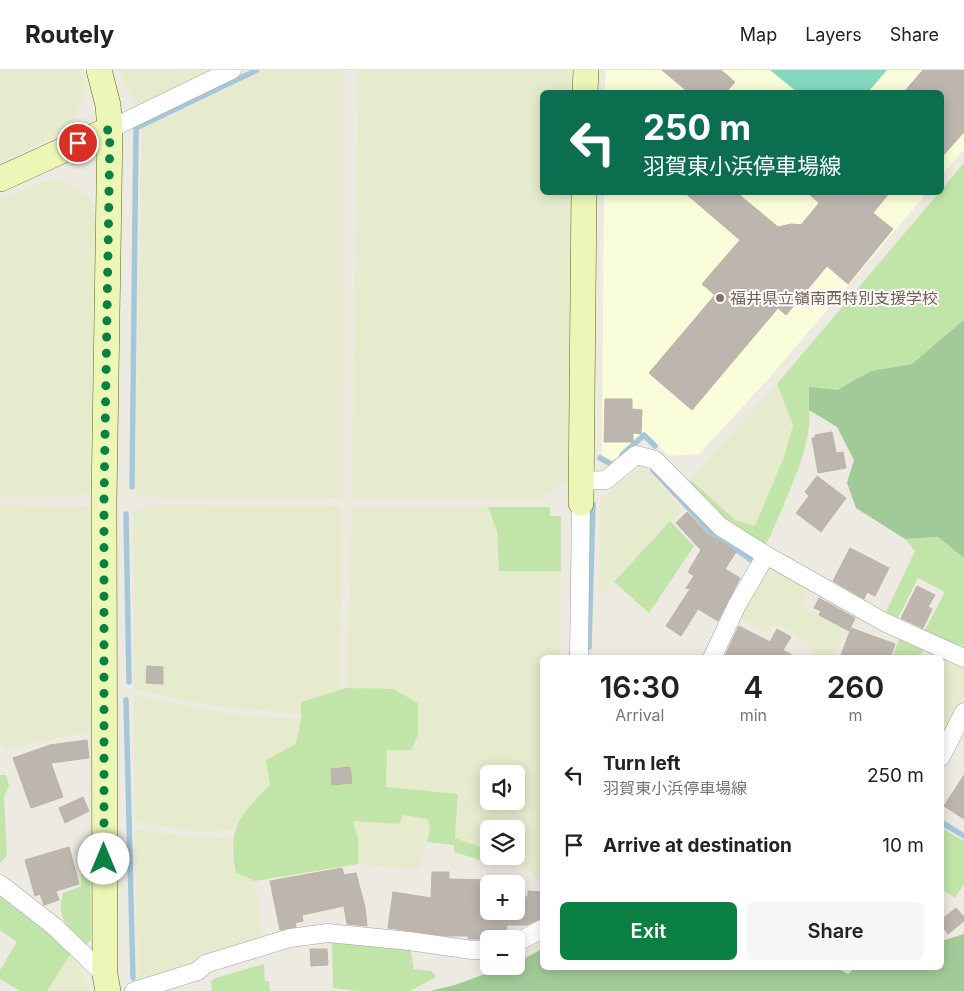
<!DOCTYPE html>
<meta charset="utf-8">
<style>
body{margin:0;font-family:Inter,"Noto Sans JP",sans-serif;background:#f6f6f6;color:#222;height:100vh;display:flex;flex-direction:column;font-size:19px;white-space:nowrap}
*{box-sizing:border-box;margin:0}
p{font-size:16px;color:#767676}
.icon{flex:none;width:28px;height:28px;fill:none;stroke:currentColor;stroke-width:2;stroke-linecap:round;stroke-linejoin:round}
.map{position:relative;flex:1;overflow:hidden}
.details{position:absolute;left:540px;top:585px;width:404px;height:315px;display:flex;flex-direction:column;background:#fff;border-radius:8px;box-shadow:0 2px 12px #0003}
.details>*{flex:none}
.banner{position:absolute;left:540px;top:20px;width:404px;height:105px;border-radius:8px;box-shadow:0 2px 12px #0003;background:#0b6e4f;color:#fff;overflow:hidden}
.controls{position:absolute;left:480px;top:695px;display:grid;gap:10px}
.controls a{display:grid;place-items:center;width:45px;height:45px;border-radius:8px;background:#fff;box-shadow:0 2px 12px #0003;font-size:25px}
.pin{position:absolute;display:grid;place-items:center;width:42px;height:42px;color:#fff;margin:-21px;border:2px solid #fff;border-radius:50%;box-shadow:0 1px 5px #0007}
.me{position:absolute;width:55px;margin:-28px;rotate:0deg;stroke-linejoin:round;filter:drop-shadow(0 0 4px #0008)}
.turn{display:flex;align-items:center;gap:18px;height:105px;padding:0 20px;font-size:22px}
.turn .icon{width:65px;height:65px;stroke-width:2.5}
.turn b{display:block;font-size:35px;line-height:42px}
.eta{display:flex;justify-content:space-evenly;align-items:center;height:85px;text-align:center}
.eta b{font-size:30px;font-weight:600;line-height:35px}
.button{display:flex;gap:10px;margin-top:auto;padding:10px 20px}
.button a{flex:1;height:58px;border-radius:8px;background:#0b8043;color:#fff;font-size:20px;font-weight:600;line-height:58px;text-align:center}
.button a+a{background:#f6f6f6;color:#222}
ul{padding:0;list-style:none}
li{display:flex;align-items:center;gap:15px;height:70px;padding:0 20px}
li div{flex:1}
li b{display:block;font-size:19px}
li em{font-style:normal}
header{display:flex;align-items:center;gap:30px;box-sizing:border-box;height:70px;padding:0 25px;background:#fff;border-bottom:1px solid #e0e0e0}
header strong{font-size:24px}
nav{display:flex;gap:28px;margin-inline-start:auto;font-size:18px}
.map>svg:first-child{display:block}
</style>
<header>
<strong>Routely</strong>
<nav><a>Map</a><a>Layers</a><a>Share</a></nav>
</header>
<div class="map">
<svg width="964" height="921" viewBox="0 0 964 921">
<rect width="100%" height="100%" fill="#edeae2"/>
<path fill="#fafdda" d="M605,0H964V79L941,106V22H605Z
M604,123H927L769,308L699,384L669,386L644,362L612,392L602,386Z"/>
<path fill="#e6ebcd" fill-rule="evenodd" d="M0,0H81L86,18L74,50L60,64L0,93Z
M119,0H215L143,34H135Z
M265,0H344L343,428L142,427L135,423L142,59Z
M358,0H571V22H542V122L571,123L568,412L538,429H352Z
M56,108L91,128L95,160L90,424L62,427H0V130L34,115Z
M777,314L793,355L784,387L755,457L735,450L690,409Z
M637,399L647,401L682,439L599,528L600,429Z
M0,435L84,436L90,438V662L4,679L0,667Z
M145,435L340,436L343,444L339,620L301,632V643L235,638L182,630L134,619L133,441Z
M352,437H488L497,461L499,501H561L559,587L542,588V811L541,812L512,789L504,786H516V759H489V780L455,768L458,724L386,717L393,619L346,618ZM489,704H516V731H489Z
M772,496L810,517L802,538L842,558V567L835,587H815L810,576L792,561L773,554L767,563L739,548L766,500Z
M924,578L956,592L964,600V624L941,670V588H921Z
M133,625L234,645L301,649L296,674L267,690L270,715L252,732L234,759L201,762L135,752Z
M403,745L428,749L430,760L419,800L358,794V769L353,751L398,754Z
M135,759L201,769L233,767L232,783L236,803L255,811L259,834L262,869L138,912Z
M72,882L81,897L88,921H47Z"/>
<path fill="#c1e5a9" d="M964,93V251L961,252L912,294L871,301L837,320L809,340C813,377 784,432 770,467L764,476C743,462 695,434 690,409L735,450L755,456L784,387L793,355L777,314Z
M488,437H550V446H561V501H499L497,461Z
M670,451L694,476L649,543L614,512Z
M938,467L964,488V576L946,571L925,560L945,522L918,508L898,548L886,542L915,481L905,469Z
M900,567L924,578L921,587L892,588Z
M346,618L393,619L418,633V665L411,680H387L386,717L458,724L455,768L489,780V786H494L489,793L454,782V775L427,772L430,760L428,749L403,745L399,754L353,751L358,769V794L255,811L236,803C227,758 239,746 270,715L266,690L296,674L301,649V632Z
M0,705H6L9,715L4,727L7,786L0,793Z
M941,758L964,771V814L955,828L941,818Z
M87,791H90L91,870L86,875C67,859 56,848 63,823L81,816V803Z
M0,822L72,882L47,921H20L0,909V900L17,872L0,860Z
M332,871L410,876L414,899L432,901L436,907L410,921H357L333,918Z
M264,894L265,911H269L270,921H212L211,911L216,908Z"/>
<path fill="#a2ca98" d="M964,251V488L938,467L905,469L856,438L847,413L854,390L837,357L809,340V317L837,320L871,301L912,294L961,252Z
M964,864V921H430L455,915L507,896H516V893L542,879V898H837L848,904L855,898H941V871Z"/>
<path fill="#82d9c0" d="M770,0H887L868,22H797Z"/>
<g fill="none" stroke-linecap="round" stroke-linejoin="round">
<path stroke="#a4c8d9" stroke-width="5.5" d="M622,385L644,365L655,376
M600,388L613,395L616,392
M653,400L710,461L751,490
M132,417L136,58L257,0
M126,444L129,612
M589,577L593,434
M126,630L133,908
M941,752L964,766"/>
</g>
<path fill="#bdb6ae" stroke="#beb2a5" d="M662,0H721L735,12L726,22H688Z
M923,0H964V62L941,88V22H904Z
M684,122H736L778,157L791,154L801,155L819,133L807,122H890L873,143L893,159L848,214L827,196L786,245L778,238L692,340L649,303L715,225L702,214L740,170Z
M605,329H632V339L642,340L641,364L633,363V372H604Z
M832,362L836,383L843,382L846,398L818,403L812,368H815V365Z
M817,406L846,428L821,462L796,443L809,426L805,422Z
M687,442L708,464L736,482L725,499L740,508L718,551L698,539L681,566L666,556L690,519L686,518L694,506L688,502L701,480L676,453Z
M850,478L889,498L875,526L867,522L864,529L833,511Z
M917,516L935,525L928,537L932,539L923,558L901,548Z
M819,528L855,548L849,561L819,545L821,541L814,538Z
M739,556L770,572L777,559L791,567L783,580L797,588H724Z
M851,558L895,574L890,588H840Z
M147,596L163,597V614L146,613Z
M87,670L89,688L51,693L63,727L31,738L13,688L50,675Z
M350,697L352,713L332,715L331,699Z
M964,705V749L944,736Z
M83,727L89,741L65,753L59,738Z
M69,777L79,814L56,821L59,830L44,835L40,824L35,826L25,790Z
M342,798L344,805L356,803L365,837L367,856L347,854L344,836L302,845L303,851L295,853L296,857L280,860L270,811Z
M432,802H449V809L490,810L489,841H516V827H528V821L542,822V848L527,855H507L506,869H468V866H446L388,858L393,822L431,828Z
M956,838L964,847V851L948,864L941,855V850Z
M310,879H327L328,895L311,896Z"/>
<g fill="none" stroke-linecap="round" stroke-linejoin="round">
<defs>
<path id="street" d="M110,59L232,0
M581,411L606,410L636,385L655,390L721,457L766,485L884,552L964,588
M579,588L581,433
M712,588L737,535L766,485
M941,687L964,642
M0,814L55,857L105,905
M516,873L542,859
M134,921L198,901L205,894L290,868L328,863L409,871L472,880H489"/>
<path id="secondary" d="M99,0L108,35L110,59L104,430L105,905L108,921
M585,22L586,0
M0,109L110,59
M581,433L584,122"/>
</defs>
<use href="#street" stroke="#a3a3a3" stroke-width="19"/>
<use href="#secondary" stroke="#586c0a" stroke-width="26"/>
<use href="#street" stroke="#fff" stroke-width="18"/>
<use href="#secondary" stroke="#ecf6b6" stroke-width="25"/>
</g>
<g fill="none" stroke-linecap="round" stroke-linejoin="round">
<path stroke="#0b8043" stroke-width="9" stroke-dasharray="0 16.2" d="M78,73L110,59L104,430V789"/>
</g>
<circle fill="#8d6e63" stroke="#fff" stroke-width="2" cx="720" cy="228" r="5"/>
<g text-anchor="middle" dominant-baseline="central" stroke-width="4" stroke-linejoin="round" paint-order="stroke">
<g font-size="16" fill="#785e54" stroke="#fff" text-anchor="start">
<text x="730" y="228">福井県立嶺南西特別支援学校</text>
</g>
</g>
</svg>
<div class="controls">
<a><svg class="icon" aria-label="sound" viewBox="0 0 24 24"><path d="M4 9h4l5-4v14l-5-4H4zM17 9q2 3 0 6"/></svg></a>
<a><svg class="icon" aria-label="layers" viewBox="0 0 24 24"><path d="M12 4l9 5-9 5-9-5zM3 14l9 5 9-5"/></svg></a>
<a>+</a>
<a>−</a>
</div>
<div class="pin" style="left:78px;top:73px;background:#d93025"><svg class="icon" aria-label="arrive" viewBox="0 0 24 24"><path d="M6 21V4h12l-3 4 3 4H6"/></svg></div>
<svg class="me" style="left:104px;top:789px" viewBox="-20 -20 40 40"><circle r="19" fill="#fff"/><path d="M0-13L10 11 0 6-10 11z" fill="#0b8043"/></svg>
<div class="banner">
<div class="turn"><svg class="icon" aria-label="left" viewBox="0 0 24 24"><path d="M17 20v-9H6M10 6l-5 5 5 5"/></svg><div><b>250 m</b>羽賀東小浜停車場線</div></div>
</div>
<section class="details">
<div class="eta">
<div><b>16:30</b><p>Arrival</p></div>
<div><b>4</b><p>min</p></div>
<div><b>260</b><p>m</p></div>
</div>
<ul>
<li><svg class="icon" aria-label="left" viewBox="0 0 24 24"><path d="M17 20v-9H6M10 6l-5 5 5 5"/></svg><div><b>Turn left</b><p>羽賀東小浜停車場線</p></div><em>250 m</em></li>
<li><svg class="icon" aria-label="arrive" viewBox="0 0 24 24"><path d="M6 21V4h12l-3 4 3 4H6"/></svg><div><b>Arrive at destination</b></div><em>10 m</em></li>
</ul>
<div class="button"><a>Exit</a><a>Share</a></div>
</section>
</div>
